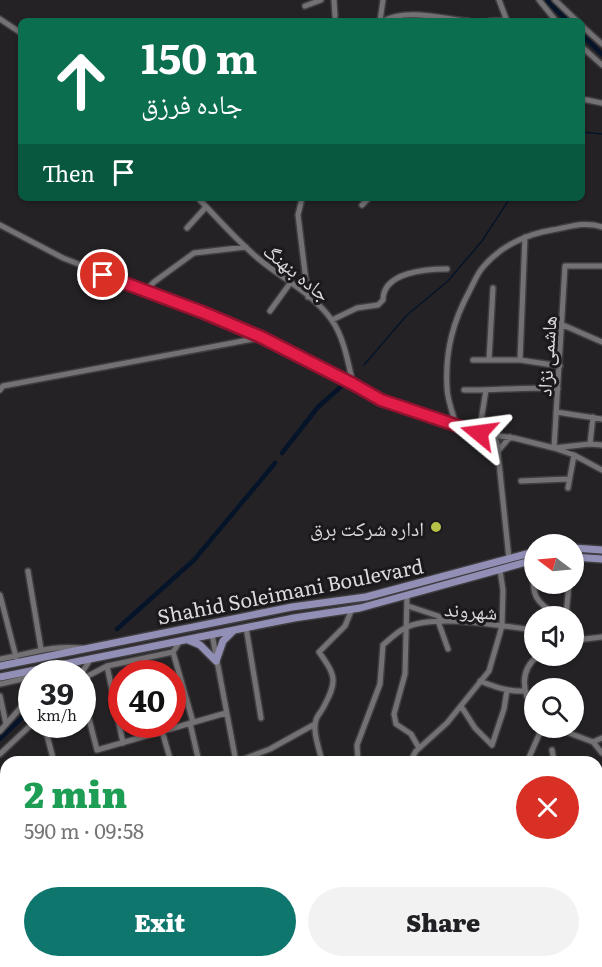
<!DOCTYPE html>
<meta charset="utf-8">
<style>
body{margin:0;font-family:Literata,"Noto Naskh Arabic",serif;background:#f2f2f2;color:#202124;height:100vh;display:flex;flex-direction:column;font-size:22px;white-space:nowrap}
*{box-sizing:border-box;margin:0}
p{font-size:20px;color:#757577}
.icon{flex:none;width:33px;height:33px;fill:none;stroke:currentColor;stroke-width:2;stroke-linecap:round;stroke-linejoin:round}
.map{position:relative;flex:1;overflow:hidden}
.details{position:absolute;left:0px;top:756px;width:603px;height:212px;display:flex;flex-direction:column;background:#fff;border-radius:18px 18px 0 0;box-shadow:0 2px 4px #0004}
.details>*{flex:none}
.guide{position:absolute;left:18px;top:18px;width:567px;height:183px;border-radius:9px;box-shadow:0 2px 4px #0004;background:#0b6e4f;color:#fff;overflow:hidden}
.needle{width:39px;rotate:286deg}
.controls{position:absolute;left:524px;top:534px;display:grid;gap:12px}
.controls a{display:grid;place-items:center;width:60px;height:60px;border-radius:50%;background:#fff;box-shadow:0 2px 4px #0004;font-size:30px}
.speed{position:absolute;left:18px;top:660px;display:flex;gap:12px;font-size:30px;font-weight:700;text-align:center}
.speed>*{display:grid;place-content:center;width:78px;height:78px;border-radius:50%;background:#fff;box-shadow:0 2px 4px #0004;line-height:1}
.speed small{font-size:15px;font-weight:400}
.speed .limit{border:9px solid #d22;background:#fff;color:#111}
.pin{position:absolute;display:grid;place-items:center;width:51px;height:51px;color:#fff;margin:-26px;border:3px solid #fff;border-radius:50%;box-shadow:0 2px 6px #0007}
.me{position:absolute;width:66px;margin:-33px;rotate:286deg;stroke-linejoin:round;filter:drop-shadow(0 0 4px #0008)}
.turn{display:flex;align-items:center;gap:21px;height:126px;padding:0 24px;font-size:27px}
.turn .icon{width:78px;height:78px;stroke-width:2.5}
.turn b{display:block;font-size:42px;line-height:51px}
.then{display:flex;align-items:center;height:57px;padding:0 24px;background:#0003;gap:12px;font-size:22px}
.round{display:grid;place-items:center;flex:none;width:63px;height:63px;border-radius:32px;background:#f2f2f2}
.head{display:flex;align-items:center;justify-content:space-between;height:102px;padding:0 24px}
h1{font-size:36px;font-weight:800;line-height:45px;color:#1e9e55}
.action{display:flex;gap:12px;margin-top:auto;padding:12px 24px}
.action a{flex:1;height:69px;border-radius:36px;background:#0f766e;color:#fff;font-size:24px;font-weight:800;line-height:69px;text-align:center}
.action a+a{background:#f2f2f2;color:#202124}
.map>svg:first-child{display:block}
</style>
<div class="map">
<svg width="602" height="967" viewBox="0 0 602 967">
<rect width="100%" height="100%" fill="#242225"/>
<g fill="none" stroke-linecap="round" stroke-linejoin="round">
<path stroke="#051429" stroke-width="1.5" d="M582,132L602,134
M364,365L407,315L448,281L482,241L510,198"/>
<path stroke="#051429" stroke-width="4.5" d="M546,0L568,21
M582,35L602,54
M282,453L318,407L343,385
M117,629L194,560L275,463
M0,739L32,708"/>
<defs>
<path id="minor" d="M334,0L335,16
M499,0L507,21
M539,0L556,21
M555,0L577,21
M305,6L321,0
M0,19L21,33
M380,21L383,0
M384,21C405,8 444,19 468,21
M490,21L506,20
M582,26L602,44
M582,47L602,65
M582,99L602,103
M198,198C218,219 237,241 260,260C283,279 313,294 331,319C344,337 348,362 353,384
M302,198L298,215L308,297
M362,205L369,198
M0,225L63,258L221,319L261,337L353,384L381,401L457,427L479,433L514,438L554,448L574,455L602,470
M187,228L206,207
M602,266H565L554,448L590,444L602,445
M146,290L154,282L194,253L246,247
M270,311L291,282
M332,320L357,308L378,305L383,300C383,272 426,269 447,269
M563,325L602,342
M473,360H520L560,366
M489,360L493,288
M520,360L525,237
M0,390L3,386L259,338
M464,390C496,391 526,386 558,389
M556,412L602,419
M457,427C453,414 447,400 447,387C445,351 453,321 470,290C474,282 478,272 484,266C501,246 527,234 552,230C570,227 584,221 602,227
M479,433L486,390
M494,436L497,443L509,559
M590,444L593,417
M498,451L510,437
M521,481L568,479
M568,488L574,455
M533,561C534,593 529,599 559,616
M28,571L41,649
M0,595L16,657
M407,596L405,674L394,714L396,724L411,734L419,748
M408,606L438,616L443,620
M566,616L569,584
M438,621L448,649
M246,627L261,718
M212,634L236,762
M573,636L585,639L602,637
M173,652L193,722
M0,659C32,654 48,645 82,648
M140,660L144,674
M68,664L80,674
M107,666L123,743
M81,674L90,660
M82,679L107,666L173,652L180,641
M480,681C495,687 509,692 525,691
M0,684L31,677
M82,692L97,750L226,713
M0,696L6,724
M461,706L475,728L492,745L504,709L507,690
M534,713C523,693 518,671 538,656
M190,723L199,762
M44,724L54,762
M160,724L171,762
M556,728L593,742L602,753
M0,731L31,696L29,678
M593,742L602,738
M552,750L554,762
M0,754L32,724
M236,762L270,749L315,724
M322,762C320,750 312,732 316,720C317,716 321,712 323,708C338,681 336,676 319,652L345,626L352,609
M358,762L357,745L380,684L383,645C390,639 397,632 405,628C434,613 501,626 534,630
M408,762L411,760L416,751L447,723L489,671L502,626L503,590L500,570
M527,762L542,728
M0,801L6,800
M597,829L600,806
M0,836L6,838
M597,841L602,839
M597,864H602
M0,865L6,862
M597,889L602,890
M0,896L4,927
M597,935L602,936
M72,962L75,967
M110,962L113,967
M303,962L308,967
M28,967L27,966L47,962
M172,967L173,962
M232,967L247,962
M274,967L275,962
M373,967V962
M469,967V962
M552,967V962
M573,967L602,961"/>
<path id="major" d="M573,548L602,550
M573,557L602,559
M188,640L200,645L216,661
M216,661L223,641L233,631
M0,666L292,607L366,597L534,552
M0,677L294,618L360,608L534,560"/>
</defs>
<use href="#minor" stroke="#3f3d3f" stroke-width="8"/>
<use href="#major" stroke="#3f3d3f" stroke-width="10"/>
<use href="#minor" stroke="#737174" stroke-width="5"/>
<use href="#major" stroke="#928fb7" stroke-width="7"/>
</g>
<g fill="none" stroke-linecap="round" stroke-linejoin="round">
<defs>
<path id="route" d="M103,275L202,312L261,337L353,384L381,400L479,433"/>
</defs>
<use href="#route" stroke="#92132f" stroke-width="15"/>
<use href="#route" stroke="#e11d48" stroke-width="10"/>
</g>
<circle fill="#b7c148" stroke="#1b191b" stroke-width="2" cx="436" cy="527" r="6"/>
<g text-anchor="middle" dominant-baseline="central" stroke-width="6" stroke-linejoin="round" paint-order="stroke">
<g font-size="20" fill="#dcdadc" stroke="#1b191b">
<text transform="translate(298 271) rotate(39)">جاده بنهنگ</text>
<text transform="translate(545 356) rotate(-86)">هاشمی نژاد</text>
<text transform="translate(290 590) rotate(-11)">Shahid Soleimani Boulevard</text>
<text transform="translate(471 609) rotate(4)">شهروند</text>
</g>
<g font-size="20" fill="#dcdadc" stroke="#1b191b" text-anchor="end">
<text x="424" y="527">اداره شرکت برق</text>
</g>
</g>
</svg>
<div class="controls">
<a><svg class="needle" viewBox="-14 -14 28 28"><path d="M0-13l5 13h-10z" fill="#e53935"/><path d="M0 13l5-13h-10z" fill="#757577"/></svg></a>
<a><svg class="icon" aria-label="sound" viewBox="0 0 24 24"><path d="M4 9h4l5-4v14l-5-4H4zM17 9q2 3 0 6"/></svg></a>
<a><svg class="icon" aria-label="search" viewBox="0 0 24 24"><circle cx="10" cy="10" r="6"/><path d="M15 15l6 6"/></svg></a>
</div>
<div class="speed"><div>39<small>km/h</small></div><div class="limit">40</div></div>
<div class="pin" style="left:103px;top:275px;background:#d93025"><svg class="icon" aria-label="arrive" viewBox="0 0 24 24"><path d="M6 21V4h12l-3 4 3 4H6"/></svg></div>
<svg class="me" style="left:479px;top:433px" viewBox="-20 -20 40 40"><path d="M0-17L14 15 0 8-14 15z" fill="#e11d48" stroke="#fff" stroke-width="4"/></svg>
<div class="guide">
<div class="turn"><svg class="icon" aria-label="ahead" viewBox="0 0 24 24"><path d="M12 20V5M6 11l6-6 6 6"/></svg><div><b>150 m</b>جاده فرزق</div></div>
<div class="then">Then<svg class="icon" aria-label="arrive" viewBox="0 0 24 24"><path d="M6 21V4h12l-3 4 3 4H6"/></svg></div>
</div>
<section class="details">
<div class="head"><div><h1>2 min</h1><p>590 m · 09:58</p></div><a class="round" style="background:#d93025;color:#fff"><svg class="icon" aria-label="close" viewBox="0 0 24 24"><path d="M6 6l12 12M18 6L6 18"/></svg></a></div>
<div class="action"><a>Exit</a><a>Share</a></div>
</section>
</div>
